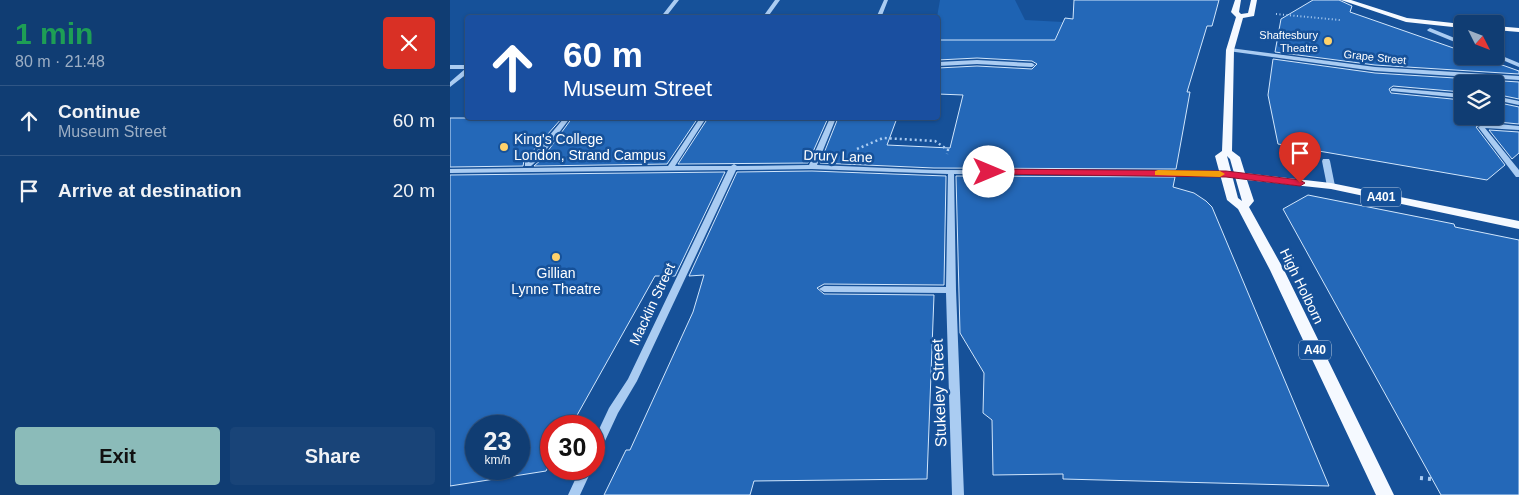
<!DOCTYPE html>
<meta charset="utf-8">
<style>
body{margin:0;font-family:Arial,sans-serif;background:#194478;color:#f1f3f6;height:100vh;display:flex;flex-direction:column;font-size:19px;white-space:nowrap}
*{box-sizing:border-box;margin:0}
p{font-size:16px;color:#9caec4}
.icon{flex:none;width:28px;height:28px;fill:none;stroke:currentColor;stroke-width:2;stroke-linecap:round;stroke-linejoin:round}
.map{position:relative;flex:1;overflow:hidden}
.panel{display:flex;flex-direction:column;background:#103d73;width:450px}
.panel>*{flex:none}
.hud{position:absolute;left:15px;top:15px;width:475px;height:105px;border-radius:5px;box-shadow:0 1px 4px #0004,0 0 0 1px #305685;background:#1a4fa0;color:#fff;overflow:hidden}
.needle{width:32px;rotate:132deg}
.buttons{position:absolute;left:1004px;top:15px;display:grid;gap:10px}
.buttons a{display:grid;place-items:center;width:50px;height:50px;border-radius:5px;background:#103d73;box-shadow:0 1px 4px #0004,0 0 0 1px #305685;font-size:25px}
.speed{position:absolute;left:15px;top:415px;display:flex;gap:10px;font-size:25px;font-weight:700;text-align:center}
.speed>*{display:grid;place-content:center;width:65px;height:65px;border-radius:50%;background:#103d73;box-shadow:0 1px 4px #0004,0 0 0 1px #305685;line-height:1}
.speed small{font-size:12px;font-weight:400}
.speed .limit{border:8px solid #d22;background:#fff;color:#111}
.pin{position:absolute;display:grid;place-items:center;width:42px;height:42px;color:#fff;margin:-51px -21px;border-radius:50% 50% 50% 0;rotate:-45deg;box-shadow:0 0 5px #0007}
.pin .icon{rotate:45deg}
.me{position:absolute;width:55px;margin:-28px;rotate:90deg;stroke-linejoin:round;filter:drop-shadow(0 0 4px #0008)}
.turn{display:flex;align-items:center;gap:18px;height:105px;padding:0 15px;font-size:22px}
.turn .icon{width:65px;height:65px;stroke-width:2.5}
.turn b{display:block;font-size:35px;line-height:42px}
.round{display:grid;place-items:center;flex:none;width:52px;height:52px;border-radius:5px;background:#194478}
.head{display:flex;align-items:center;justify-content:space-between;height:85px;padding:0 15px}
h1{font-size:30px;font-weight:700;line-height:38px;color:#1e9e55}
.action{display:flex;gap:10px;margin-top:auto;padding:10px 15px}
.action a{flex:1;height:58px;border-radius:5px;background:#8bbbb9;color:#111;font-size:20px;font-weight:700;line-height:58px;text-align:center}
.action a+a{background:#194478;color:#f1f3f6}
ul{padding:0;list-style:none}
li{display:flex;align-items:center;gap:15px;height:70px;padding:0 15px;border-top:1px solid #305685}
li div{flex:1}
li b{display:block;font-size:19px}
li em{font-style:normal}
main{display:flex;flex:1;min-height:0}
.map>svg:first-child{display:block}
</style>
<main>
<section class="panel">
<div class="head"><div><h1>1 min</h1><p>80 m · 21:48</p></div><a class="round" style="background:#d93025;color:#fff"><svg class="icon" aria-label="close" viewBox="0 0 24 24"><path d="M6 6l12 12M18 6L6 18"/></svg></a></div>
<ul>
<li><svg class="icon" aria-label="ahead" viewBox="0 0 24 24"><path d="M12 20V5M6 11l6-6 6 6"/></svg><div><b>Continue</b><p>Museum Street</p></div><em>60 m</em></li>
<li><svg class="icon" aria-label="arrive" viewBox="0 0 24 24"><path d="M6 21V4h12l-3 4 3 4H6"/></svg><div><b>Arrive at destination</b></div><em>20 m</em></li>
</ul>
<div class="action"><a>Exit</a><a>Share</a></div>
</section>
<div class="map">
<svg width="1069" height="495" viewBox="0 0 1069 495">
<rect width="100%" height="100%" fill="#165199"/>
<path fill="#1e63b3" d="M490,0H565L575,20L613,22L605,40H488L487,17Z"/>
<path fill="#2468b8" stroke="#d1e6fc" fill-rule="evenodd" d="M624,0H769L762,26H757L737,92H740L726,169L484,168L370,163L388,118H447L437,145L500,148L513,95L488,94V68L527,66L582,69L587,64L582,61L527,58L488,60V40H605L615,18L623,19Z
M863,0H889L902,6L900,12L1012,51V56H1027L1069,71V74L925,65L825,52L831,19Z
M823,59L925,73L1069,82V99L1045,94V84H1012V92L943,86L939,89L941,93L1012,100V116H1045V102L1069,107V124L1037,121L1026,127L1055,165L1037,180L828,144L818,95Z
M0,118H112L74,161L73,166L0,167Z
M122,118H248L217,164L84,166L92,159Z
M258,118H378L358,163L228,164Z
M1039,130L1069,132V153L1062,159Z
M362,171L496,176L494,285L374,284L367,288L374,294L484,295L477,479L304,481L300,495H154L176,450H180L243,312L254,275L239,276L287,172Z
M275,172L225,276H205L121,426H101V461L96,471L0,486V175ZM26,426H69V469H26Z
M506,176L725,177L723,187L744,193L756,201L762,207L879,486L613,479V474L543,475L542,420L533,413L534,373L510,333Z
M858,195L1004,224L1005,227L1069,240V495H991L833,209Z"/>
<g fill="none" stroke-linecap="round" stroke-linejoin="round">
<path stroke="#aaccf2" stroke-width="2" stroke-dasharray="1 2.5" stroke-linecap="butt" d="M826,14L890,20"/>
<path stroke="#aaccf2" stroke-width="2.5" stroke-dasharray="2 3" stroke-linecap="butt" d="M407,149L433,138L485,141L498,150L497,154"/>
<path stroke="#aaccf2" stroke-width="4" stroke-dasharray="3 5" stroke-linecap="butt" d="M970,478L982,479"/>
<path fill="#aaccf2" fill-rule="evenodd" d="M224,0H229L215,18H210Z
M325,0H330L317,18H312Z
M434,0H438L431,18H426Z
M980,28L1012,41V45L978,31L977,30Z
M780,48L925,67L1069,76V80L925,71L778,51V49Z
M1045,53L1069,63V67L1043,56H1045Z
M527,60L582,63L585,65L582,67L527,64L488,66V62Z
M0,65H18V73L0,87V82L15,69H0Z
M943,88L1012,94V98L941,91V89Z
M1045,96L1069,101V105L1045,100Z
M114,118H120L90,158L81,166H75V162L84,154Z
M250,118H256L225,166H281L284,164L287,166L359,165L380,118H386L367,165L484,170L724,171L792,174L796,176L792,178L724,175L504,174L506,290L514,495H502L496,293L374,292L369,289L374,286L496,287L498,174L362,169L286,170L187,381L168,413L148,456L144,457V440L159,408L178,379L278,170L0,173V169L218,166Z
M1037,123L1069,126V130L1035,128L1069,170V177H1066L1028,127Z
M873,159H879L880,161L885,186L884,188H878L877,186L872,161Z
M130,469H142L130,495H118Z"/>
<path fill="#f5f9ff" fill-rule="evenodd" d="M785,0H791L789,12L791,14L798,13L801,0H807L804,16L793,18L784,50L782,151L790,157L795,173L881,183L1069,221V229L881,189L797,180L804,201L799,207L834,270L944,495H926L820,270L788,209L777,200L765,156L772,151L776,50L786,17L781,12ZM777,156L780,159L792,201L788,198Z
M891,0H901L957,18L1012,24V28L956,22Z
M1045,26L1069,28V32L1045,30Z"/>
</g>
<path fill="#e11d48" stroke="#92132f" d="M539,169L776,171L850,180L855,183L850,186L776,177L536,174L534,172Z"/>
<path fill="#f59e0b" d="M708,170L770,171L775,174L770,177L705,175V171Z"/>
<g fill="#ffd26b" stroke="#165199" stroke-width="2">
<circle cx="878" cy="41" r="5"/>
<circle cx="54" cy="147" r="5"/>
<circle cx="106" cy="257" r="5"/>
</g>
<g text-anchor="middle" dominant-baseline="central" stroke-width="5" stroke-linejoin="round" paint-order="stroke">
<g font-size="11" fill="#fff" stroke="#165199" text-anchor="end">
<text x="868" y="35">Shaftesbury<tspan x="868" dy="13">Theatre</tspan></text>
</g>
<g font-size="11" fill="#fff" stroke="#165199">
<text transform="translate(925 57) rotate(6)">Grape Street</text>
</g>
<g fill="#165199" stroke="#b9cbe0" stroke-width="1">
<rect x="911" y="187.5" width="40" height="19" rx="4"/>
<rect x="849" y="340.5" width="32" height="19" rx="4"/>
</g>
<g font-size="12" font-weight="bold" fill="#fff">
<text x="931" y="197">A401</text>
<text x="865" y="350">A40</text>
</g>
<g font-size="14" fill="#fff" stroke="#165199" text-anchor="start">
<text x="64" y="139">King's College<tspan x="64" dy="16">London, Strand Campus</tspan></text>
<text x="106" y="273" text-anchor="middle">Gillian<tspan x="106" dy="16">Lynne Theatre</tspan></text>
</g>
<g font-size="14" fill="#fff" stroke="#165199">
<text transform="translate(388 156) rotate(2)">Drury Lane</text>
<text transform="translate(852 286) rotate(64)">High Holborn</text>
<text transform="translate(202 304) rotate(-65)">Macklin Street</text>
</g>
<g font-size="16" fill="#fff" stroke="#165199">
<text transform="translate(489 393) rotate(-92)">Stukeley Street</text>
</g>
</g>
</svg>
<div class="buttons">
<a><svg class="needle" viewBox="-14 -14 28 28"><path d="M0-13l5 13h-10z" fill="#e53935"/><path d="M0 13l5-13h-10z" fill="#9caec4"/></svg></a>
<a><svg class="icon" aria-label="layers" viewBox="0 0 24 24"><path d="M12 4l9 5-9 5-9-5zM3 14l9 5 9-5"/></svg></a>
</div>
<div class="speed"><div>23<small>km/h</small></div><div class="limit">30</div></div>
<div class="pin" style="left:850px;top:183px;background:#d93025"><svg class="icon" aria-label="arrive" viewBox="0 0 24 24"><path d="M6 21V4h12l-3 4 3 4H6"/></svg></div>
<svg class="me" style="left:539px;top:172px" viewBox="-20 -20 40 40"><circle r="19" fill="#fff"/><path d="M0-13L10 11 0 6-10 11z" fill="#e11d48"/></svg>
<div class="hud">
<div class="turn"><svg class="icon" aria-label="ahead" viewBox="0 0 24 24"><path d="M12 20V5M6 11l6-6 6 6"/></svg><div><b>60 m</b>Museum Street</div></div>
</div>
</div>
</main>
